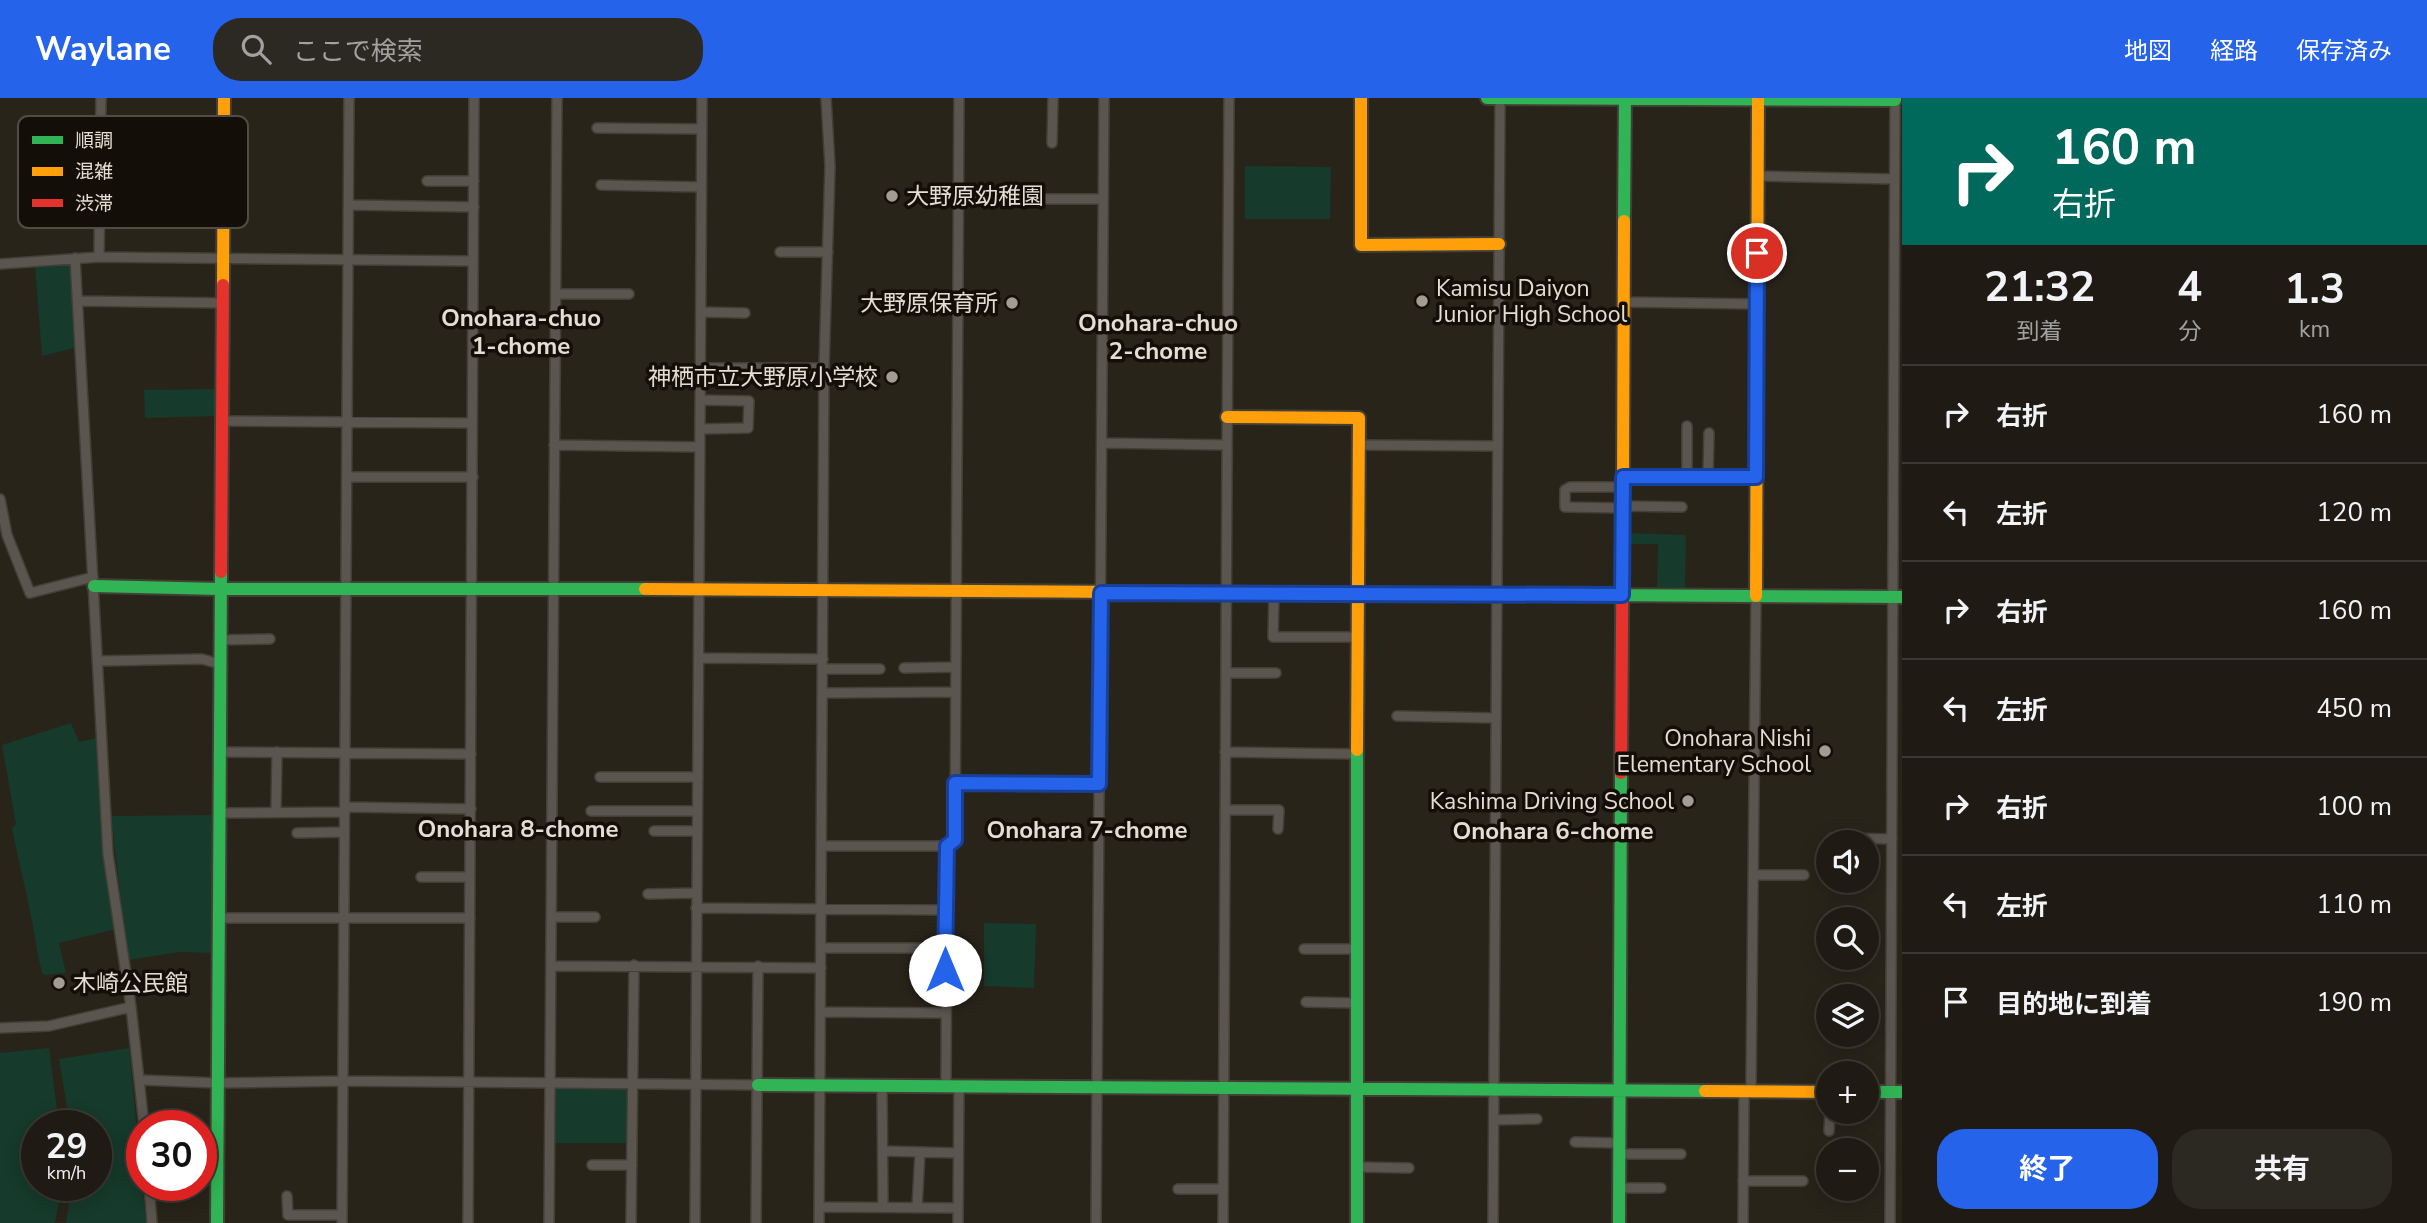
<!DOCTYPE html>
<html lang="ja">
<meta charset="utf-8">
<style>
body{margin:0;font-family:"Nunito Sans","Noto Sans JP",sans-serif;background:#2c2822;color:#f1f3f6;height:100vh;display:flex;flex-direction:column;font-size:26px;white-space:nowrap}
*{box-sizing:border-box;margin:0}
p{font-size:23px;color:#a1a1a0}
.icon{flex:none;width:38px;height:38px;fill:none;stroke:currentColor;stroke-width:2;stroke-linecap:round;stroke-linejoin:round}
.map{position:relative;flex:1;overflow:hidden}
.panel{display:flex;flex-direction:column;background:#1f1b14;width:525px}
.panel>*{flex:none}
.hud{background:#00695c;color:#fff;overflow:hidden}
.buttons{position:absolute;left:1816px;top:732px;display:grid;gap:14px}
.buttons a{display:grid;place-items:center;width:63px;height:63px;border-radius:50%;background:#1f1b14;box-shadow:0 4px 18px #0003,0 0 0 2px #3c3934;font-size:35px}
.speed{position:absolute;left:21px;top:1012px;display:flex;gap:14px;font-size:35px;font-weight:700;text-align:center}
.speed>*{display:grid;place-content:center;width:91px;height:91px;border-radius:50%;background:#1f1b14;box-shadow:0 4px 18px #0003,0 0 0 2px #3c3934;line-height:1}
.speed small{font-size:18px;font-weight:400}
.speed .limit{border:10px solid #d22;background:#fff;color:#111}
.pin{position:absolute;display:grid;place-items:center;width:60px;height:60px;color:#fff;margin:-30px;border:4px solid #fff;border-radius:50%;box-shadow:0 2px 7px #0007}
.me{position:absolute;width:77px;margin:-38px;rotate:0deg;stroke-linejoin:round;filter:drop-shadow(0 0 5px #0008)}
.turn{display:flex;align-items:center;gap:24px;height:147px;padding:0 35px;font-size:32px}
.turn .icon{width:91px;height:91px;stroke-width:2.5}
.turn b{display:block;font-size:49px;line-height:60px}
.eta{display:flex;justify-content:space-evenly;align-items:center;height:119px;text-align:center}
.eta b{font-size:42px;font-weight:700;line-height:49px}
.button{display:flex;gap:14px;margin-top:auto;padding:14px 35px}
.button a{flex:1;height:80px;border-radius:28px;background:#2563eb;color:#fff;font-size:28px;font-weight:700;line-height:80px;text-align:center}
.button a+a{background:#2c2822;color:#f1f3f6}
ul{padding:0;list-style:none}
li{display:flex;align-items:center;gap:21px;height:98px;padding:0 35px;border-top:2px solid #3c3934}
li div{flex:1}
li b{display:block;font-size:26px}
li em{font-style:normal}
header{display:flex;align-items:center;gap:42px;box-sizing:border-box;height:98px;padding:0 35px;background:#2563eb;color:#fff}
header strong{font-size:33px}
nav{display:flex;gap:38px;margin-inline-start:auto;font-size:24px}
.search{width:490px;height:63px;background:#2c2822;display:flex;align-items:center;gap:18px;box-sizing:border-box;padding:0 24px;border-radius:28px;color:#a1a1a0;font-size:26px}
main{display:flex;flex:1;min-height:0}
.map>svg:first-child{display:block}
</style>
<header>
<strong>Waylane</strong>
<div class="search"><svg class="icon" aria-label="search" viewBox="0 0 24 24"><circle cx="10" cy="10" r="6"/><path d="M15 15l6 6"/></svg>ここで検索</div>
<nav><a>地図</a><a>経路</a><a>保存済み</a></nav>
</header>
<main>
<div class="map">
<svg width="1902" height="1125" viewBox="0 0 1902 1125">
<rect width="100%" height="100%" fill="#29241a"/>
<path fill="#163a2b" d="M1245,68L1331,69L1330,121H1245Z
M71,164L74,250L42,258L35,167Z
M217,291V318L145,320L144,292Z
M1627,435L1686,437L1685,490L1657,489L1658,446H1627Z
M71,625L79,644L97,640L104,752L116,831L59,845L66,875L43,877C38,861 36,845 33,828C27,795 18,763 12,730L16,726L2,647Z
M214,717V855L180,854L128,862L111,718Z
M984,825L1036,826L1034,890L984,888Z
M49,950L59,1027H37V1087H62L55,1125H0V955Z
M129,950L146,1125H66L72,1087H96V1027H70L59,961Z
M556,990L629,991L628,1045H555Z"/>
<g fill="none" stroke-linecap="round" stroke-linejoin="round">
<defs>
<path id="street" d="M597,30L701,31
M1052,45L1053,0
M1758,78L1894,81
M427,83H474
M601,87L701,89
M959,101H1103
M349,107L474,109
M780,154H828
M99,159L101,0
M75,160L108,756L131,909L144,1027
M0,166L99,159L473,163
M556,196H629
M78,203L223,205
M1623,204L1757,206
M701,214L745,215
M701,270H824
M221,323L472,325
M1687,328V379
M700,331L748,330L749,303L700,302
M1102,345L1227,347
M554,347L699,349
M1359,347L1498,348
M347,379H473
M1623,379H1756
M1708,379L1709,335
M0,401L7,437L30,495L93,479
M1623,408L1682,409
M1623,410L1565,409V392L1570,389H1623
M1274,496L1273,539H1359
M220,542L270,541
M699,560L823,561
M98,563L202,561L220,566
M904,570L956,569
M824,571H880
M1226,575H1276
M824,595L956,594
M1397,618L1496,620
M220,654L471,656
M1225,654L1358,656
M600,679H698
M955,685L1099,686
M345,709L471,711
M1225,712H1279L1278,731
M276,713L277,654
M591,713H697
M220,715L345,714
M654,733H697
M297,735L344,734
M1832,740L1892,741
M822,748H947
M1753,777H1804
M421,779H470
M648,796L696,795
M696,810L945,812
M551,819H595
M219,820H470
M821,850H945
M1304,851H1356
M551,868L821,870
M1306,904L1356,905
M821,914L945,915
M0,930L49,928L131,909
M140,982L218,985L343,983L758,987
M882,988L883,1109
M946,988L947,748L955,742L959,0
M1494,1022L1537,1021
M1829,1033L1830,1013
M1575,1044L1619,1045
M883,1053L958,1055
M1619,1056H1681
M592,1067H632
M1358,1069L1409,1070
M1743,1083H1803
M149,1087L152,1125
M1619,1090H1661
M1178,1091H1222
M287,1098L288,1117H342
M820,1109L958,1110
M917,1110L920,1054
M342,1125L349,0
M468,1125L474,0
M549,1125L557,0
M631,1125L634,867
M695,1125L702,0
M756,1125L758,868
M819,1125L824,270L830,68L826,0
M958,1125L959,988
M1096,1125L1104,0
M1223,1125L1229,0
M1493,1125L1500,0
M1743,1125L1744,998L1751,987L1756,498
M1890,1125L1895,2"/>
<path id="fast" d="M1487,0L1895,2V0
M1624,123L1625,0
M94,488L220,491H645
M1127,494L1902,499
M758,987L1705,993
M1867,994H1902
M217,1125L221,474
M1357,1125V652
M1619,1125L1621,675"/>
<path id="slow" d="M1361,0V147L1499,146
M223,187L224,0
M1227,319L1359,320L1357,652
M1623,391L1624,123
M645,491L1127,494
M1756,498L1758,0
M1705,993L1829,994"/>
<path id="jam" d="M221,474L223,187
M1621,675L1623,391"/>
</defs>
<use href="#street" stroke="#433f37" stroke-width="12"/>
<use href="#fast" stroke="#433f37" stroke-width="16"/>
<use href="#slow" stroke="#433f37" stroke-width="16"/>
<use href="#jam" stroke="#433f37" stroke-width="16"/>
<use href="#street" stroke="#5a554e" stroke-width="9"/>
<use href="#fast" stroke="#30b455" stroke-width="12"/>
<use href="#slow" stroke="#ff9f0a" stroke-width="12"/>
<use href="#jam" stroke="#e5322d" stroke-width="12"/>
</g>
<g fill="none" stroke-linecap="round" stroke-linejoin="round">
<defs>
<path id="route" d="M945,872L947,748L955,742V685L1099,686L1101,495L1622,497L1623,379H1756L1757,155"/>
</defs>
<use href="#route" stroke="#184099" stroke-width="18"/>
<use href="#route" stroke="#2563eb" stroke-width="12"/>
</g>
<g fill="#a29c92" stroke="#130f08" stroke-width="2.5">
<circle cx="892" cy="98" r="7"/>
<circle cx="1422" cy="203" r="7"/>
<circle cx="1012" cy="205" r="7"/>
<circle cx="892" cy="279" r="7"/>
<circle cx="1825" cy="653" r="7"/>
<circle cx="1688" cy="703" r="7"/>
<circle cx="59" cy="885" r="7"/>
</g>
<g text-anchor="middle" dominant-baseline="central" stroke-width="7" stroke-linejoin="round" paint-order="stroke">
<g font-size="23" fill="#e3ddd2" stroke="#130f08" text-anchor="end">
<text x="906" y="98" text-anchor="start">大野原幼稚園</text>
<text x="1436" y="190" text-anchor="start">Kamisu Daiyon<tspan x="1436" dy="26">Junior High School</tspan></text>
<text x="998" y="205">大野原保育所</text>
<text x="878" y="279">神栖市立大野原小学校</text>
<text x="1811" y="640">Onohara Nishi<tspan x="1811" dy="26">Elementary School</tspan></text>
<text x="1674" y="703">Kashima Driving School</text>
<text x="73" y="885" text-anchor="start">木崎公民館</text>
</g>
<g font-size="24" font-weight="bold" fill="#e3ddd2" stroke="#130f08">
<text x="521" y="220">Onohara-chuo<tspan x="521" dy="28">1-chome</tspan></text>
<text x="1158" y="225">Onohara-chuo<tspan x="1158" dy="28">2-chome</tspan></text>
<text x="518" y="731">Onohara 8-chome</text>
<text x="1087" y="732">Onohara 7-chome</text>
<text x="1553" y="733">Onohara 6-chome</text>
</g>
</g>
<rect x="18" y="18" width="230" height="112" rx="10" fill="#130f08" stroke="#514d45" stroke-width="2"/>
<rect x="32" y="38" width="31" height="8" fill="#30b455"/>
<rect x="32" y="69" width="31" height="9" fill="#ff9f0a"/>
<rect x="32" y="101" width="31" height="8" fill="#e5322d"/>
<g font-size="19" fill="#e3ddd2">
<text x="75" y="49">順調</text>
<text x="75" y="80">混雑</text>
<text x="75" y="112">渋滞</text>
</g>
</svg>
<div class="buttons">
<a><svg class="icon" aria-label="sound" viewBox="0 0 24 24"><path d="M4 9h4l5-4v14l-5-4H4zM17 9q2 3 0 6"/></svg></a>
<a><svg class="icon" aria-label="search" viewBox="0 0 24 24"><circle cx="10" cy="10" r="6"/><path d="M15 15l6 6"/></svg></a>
<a><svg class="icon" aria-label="layers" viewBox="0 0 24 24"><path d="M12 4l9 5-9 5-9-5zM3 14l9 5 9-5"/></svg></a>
<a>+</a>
<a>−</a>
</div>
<div class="speed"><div>29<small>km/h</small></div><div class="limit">30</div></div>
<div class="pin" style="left:1757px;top:155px;background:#d93025"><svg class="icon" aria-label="arrive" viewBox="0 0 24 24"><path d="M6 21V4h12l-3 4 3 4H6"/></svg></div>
<svg class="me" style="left:945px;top:872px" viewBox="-20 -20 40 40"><circle r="19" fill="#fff"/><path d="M0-13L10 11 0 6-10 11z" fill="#2563eb"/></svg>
</div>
<section class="panel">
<div class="hud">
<div class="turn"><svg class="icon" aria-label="right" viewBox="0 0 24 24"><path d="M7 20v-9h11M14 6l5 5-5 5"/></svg><div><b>160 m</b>右折</div></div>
</div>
<div class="eta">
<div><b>21:32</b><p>到着</p></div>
<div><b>4</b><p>分</p></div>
<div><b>1.3</b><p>km</p></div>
</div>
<ul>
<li><svg class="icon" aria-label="right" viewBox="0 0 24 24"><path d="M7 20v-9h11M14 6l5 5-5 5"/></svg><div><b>右折</b></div><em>160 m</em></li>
<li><svg class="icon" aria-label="left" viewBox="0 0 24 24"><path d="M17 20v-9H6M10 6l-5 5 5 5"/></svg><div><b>左折</b></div><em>120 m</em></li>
<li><svg class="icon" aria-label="right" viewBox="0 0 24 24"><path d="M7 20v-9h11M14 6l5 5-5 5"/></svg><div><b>右折</b></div><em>160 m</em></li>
<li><svg class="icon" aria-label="left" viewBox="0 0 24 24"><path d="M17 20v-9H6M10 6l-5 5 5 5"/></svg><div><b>左折</b></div><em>450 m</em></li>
<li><svg class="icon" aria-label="right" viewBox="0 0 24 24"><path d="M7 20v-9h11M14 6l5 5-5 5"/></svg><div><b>右折</b></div><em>100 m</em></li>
<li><svg class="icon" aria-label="left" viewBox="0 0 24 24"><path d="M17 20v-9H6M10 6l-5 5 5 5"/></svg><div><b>左折</b></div><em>110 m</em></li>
<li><svg class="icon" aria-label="arrive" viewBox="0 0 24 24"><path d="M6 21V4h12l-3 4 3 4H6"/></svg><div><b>目的地に到着</b></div><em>190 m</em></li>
</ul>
<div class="button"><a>終了</a><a>共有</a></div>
</section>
</main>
